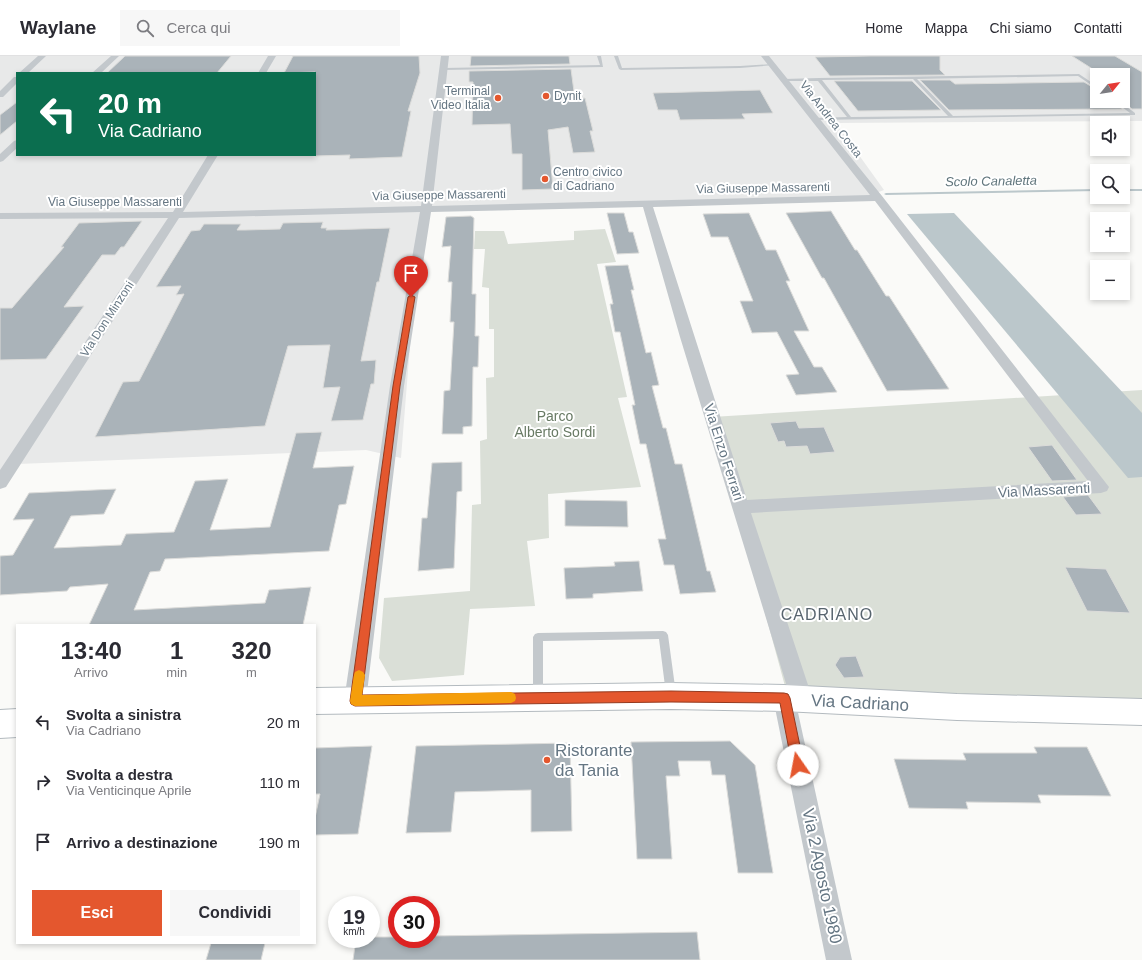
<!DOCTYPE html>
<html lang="it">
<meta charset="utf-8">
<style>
body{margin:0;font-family:Helvetica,sans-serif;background:#f7f7f7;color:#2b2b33;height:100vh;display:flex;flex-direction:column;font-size:15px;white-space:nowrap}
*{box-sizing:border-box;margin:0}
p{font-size:13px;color:#7c7c81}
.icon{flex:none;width:22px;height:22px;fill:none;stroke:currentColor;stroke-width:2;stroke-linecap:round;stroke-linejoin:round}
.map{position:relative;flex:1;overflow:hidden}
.drawer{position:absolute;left:16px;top:568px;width:300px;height:320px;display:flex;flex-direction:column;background:#fff;border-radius:0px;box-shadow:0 2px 6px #0003}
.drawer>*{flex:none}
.banner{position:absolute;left:16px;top:16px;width:300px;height:84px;border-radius:0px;box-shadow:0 2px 6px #0003;background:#0b6e4f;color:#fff;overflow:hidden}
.needle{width:26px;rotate:60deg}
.buttons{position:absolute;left:1090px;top:12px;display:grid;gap:8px}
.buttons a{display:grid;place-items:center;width:40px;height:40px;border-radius:0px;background:#fff;box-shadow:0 2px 6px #0003;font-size:20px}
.speed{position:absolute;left:328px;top:840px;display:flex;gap:8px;font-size:20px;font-weight:700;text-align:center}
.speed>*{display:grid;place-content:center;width:52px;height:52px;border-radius:50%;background:#fff;box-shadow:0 2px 6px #0003;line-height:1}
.speed small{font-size:10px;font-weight:400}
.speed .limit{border:6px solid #d22;background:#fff;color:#111}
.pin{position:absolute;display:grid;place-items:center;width:34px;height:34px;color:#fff;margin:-41px -17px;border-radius:50% 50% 50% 0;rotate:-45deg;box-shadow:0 0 4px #0007}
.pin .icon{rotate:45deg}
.me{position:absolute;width:44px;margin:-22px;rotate:348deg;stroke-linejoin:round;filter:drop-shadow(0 0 3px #0008)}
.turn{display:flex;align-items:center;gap:14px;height:84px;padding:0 16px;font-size:18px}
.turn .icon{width:52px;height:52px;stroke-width:2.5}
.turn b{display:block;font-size:28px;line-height:34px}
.eta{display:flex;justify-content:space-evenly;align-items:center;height:68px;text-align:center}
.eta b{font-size:24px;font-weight:800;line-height:28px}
.action{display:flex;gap:8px;margin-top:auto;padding:8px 16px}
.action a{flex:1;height:46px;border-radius:0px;background:#e4572e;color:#fff;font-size:16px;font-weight:800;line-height:46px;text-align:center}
.action a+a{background:#f7f7f7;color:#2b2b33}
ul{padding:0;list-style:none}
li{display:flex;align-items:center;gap:12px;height:60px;padding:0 16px}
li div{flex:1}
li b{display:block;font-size:15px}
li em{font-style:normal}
header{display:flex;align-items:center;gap:24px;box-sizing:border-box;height:56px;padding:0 20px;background:#fff;border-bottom:1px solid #e1e1e2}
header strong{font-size:19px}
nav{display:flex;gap:22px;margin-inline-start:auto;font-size:14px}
.search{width:280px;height:36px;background:#f7f7f7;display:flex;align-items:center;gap:10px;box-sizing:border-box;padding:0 14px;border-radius:0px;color:#7c7c81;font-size:15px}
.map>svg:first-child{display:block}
</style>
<header>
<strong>Waylane</strong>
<div class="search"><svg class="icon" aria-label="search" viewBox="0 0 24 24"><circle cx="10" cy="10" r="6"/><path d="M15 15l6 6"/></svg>Cerca qui</div>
<nav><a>Home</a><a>Mappa</a><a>Chi siamo</a><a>Contatti</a></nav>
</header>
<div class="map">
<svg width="1142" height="904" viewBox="0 0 1142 904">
<rect width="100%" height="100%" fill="#fafaf8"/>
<path fill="#e8e9e9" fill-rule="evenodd" d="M0,0H1142V65L836,67L884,134L860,143L421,153L401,402L366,394L18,408L0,431ZM17,17H315V99H17ZM1097,19H1123V45H1097Z"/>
<path fill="#dadfd7" d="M605,173L616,206L597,208L627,341L618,342L641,431L548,438L549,482L527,485L535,550L470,553L464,619L392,625L379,602L384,542L470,535L472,449L481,448L480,385L487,383L486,322L494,321V273H489V232L482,231L485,193H474L475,175H504L508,188L574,184V175Z
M1142,334V656L789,645L712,361Z"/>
<path fill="#bbc7cb" d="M954,157L1142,357V421L1128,422L907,158Z"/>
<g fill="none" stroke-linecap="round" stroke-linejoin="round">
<path fill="#bbc7cb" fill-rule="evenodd" d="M1097,133V135L886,139L884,138L886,137Z
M1123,133H1142V135H1123Z"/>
</g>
<path fill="#aab3b9" stroke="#dcdcda" d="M125,0H231L217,17H107Z
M293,0H419L420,17L408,55H411L402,101L349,103L350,99L315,100V16L284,17Z
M471,0H569L570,8L470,10Z
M870,0H940V14L945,19L830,20L815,1Z
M1072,0H1115L1142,16V53H1132L1122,45H1123V19H1102Z
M571,13L575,43L585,42L593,75H590L595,96L573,97L568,71L548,74L553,133L522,134V98H512L510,68L472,69L473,26H469V15Z
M920,24H950L955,28L1084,26L1097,34V45H1113L1122,53L949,54Z
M834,25H912L941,54L858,55Z
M760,34L773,57L742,58L745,63L680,64L677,54H658L653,37Z
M17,46V65L0,79V59Z
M831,155L855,194H857L886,240H889L949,333L887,335L824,222H822L786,157Z
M607,157H624L629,176H633L639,197L617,198Z
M749,157L766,194H776L790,225H786L809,275H794L814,311H822L837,336L796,339L786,319L799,318L777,276L752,277L740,245H753L728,181H711L703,158Z
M471,160L474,162L472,238H476L475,280H479L478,311H473L472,370L463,371V378H442L444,335L450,334L454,266H450L452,226H448L451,190L442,191L446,161Z
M142,165L124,191H121L115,199H102L64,251L84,250L46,303L0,304V252H12L64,191H61L79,167Z
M323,166L321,172H327L326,174L390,172L379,226H377L361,305L376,304L374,328H371L363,364L331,365L340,331L323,332L330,289L288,290L265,370L95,381L123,326L139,325L184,238L176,239L181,230L156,231L191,175L200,174L204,168H241L237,174H245L280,173L283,167Z
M628,209L634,234H631L646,297L651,296L659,329L652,330L663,372H666L675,408H682L707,515H710L716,536L680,538L674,509H664L658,483H666L646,388H640L632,349H635L620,276H615L610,248H613L605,210Z
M796,365L799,372L824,371L835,396L810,398L807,390L786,391L784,385L778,386L770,367Z
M322,376L313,412L354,410L346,448L339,449L329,495L165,503L160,515L150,516L134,554L265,547L269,534L311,531L303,569H89L108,528L70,531L67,535L0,539V500L13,499L34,463L13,464L29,437L116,433L104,458L71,460L54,492L121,489L126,478L174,476L195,425L228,423L210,474L270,471L296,377Z
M1052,389L1077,424L1052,425L1028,391Z
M462,406V435L457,436L454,512L418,515L422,462H427L432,407Z
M1088,439L1102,458L1076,459L1063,441Z
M565,444L627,445L628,471L565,470Z
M639,505L643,535L593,538V542L566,543L564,512L615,510L614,506Z
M1065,511L1106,513L1130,557L1087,555Z
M856,600L864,621L844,622L835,609L840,601Z
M730,685L755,709L773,817H738L725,719H712L710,705H678L680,720H666L672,803H637L631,686Z
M570,687L572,775L531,776V734L455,736L451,776L406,777L416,690Z
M372,690L358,778L315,779V762L320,738H315V692Z
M1034,691H1087L1111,740L1038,739L1041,747L966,746L968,753L909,752L894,703L966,704L963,697H1037Z
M697,876L700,904H353L356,883H371V881H397V883H431V880Z
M211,887H265L261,904H206Z"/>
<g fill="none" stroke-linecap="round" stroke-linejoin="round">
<defs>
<path id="secondary" d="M671,627L784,629L957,638L1142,643V669L957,664L784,655L671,653L315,658V632Z
M17,653V681L0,682V654Z"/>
</defs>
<use href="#secondary" stroke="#b3babf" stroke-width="2"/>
<path fill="#c3c8cc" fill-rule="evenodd" d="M597,0H601L603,11L444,14L442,13L444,12L600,9Z
M614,0H618L622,12L740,10L772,8L774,9L740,12L621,14L619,13Z
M1079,18L1097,30V33L1078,20L917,23L953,60L1130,57L1114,45H1119L1135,57V59L815,64L814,62L847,61L818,25H784L782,24L784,23L819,22ZM913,23L948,60L851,61L822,24Z
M663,575L666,576L668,579L676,638L674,641L671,643L668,641L666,638L659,583L543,585V639L541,642L538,644L535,642L533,639V581L535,578L538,577Z"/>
<path fill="#c3c8cc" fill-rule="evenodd" d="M38,0H46L28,17H19Z
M111,0H119L101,17H92Z
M268,0H276L266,17H258Z
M441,0H449L432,150L870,139L761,0H769L882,140L1109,431L1107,435L1101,437L751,457L813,644L809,651L802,654L797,652L852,904H826L773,642L777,635L784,632L788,634L680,281L643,151L431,156L404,330L366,645L362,652L355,655L348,652L344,645L390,330L420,156L179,162L6,431L0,433V414L168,162L0,163V157L173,156L208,99H218L183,156L421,150ZM875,145L1088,425L747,444L653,151Z
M14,21H17V27L3,41H0V35Z
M17,84V92L3,105L0,106V98L14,85Z"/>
<use href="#secondary" fill="#fff" fill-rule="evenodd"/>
</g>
<path fill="#e4572e" stroke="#94391e" d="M411,239L415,241L400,330L362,639L671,635L784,637L788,638L790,642L804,709L802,713L798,715L794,713L792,709L780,647L671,646L355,650L351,648L350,645L393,330L408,241Z"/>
<path fill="#f59e0b" d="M359,614L363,616L365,619L362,639L511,636L515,638L516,642L515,645L511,647L355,650L351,648L350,645L354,619L355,616Z"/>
<g fill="#e4572e" stroke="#fff" stroke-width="1.5">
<circle cx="546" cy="40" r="4"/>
<circle cx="498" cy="42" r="4"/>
<circle cx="545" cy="123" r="4"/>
<circle cx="547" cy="704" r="4"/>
</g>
<g text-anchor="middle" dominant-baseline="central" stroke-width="4" stroke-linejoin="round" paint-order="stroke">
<g font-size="12" fill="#657683" stroke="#fff" text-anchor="start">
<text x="490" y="35" text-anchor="end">Terminal<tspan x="490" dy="14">Video Italia</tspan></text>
<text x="554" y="40">Dynit</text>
<text x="553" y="116">Centro civico<tspan x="553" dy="14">di Cadriano</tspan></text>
</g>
<g font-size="12" fill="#657683" stroke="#fff">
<text transform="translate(831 63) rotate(52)">Via Andrea Costa</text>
<text transform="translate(763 132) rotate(-1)">Via Giuseppe Massarenti</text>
<text transform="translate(439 139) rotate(-1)">Via Giuseppe Massarenti</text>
<text x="115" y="146">Via Giuseppe Massarenti</text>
<text transform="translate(107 263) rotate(-57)">Via Don Minzoni</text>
</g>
<g font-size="13" font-style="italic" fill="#60757c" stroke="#fff">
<text transform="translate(991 125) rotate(-1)">Scolo Canaletta</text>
</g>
<g font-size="14" fill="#687a64" stroke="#fff">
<text x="555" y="360">Parco<tspan x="555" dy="16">Alberto Sordi</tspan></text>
</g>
<g font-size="14" fill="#657683" stroke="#fff">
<text transform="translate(724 396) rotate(72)">Via Enzo Ferrari</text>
<text transform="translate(1044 434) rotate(-3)">Via Massarenti</text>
</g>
<g font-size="16" letter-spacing="1" fill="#57646e" stroke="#fff">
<text x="827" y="558">CADRIANO</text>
</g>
<g font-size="17" fill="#657683" stroke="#fff">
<text transform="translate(860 647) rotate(3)">Via Cadriano</text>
<text transform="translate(822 820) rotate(78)">Via 2 Agosto 1980</text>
</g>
<g font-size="17" fill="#657683" stroke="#fff" text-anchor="start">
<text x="555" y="694">Ristorante<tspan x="555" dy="20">da Tania</tspan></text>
</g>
</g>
</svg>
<div class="buttons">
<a><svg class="needle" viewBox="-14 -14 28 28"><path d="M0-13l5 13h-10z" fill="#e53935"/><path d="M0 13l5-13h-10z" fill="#7c7c81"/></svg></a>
<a><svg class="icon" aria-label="sound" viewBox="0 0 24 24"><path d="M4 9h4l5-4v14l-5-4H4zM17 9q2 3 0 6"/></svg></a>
<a><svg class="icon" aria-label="search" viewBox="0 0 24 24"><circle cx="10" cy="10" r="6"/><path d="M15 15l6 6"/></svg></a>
<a>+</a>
<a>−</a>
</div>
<div class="speed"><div>19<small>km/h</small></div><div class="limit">30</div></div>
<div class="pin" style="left:411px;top:241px;background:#d93025"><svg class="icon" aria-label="arrive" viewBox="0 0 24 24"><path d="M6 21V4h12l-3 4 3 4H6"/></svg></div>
<svg class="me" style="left:798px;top:709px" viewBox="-20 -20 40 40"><circle r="19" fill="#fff"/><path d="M0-13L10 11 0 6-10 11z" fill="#e4572e"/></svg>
<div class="banner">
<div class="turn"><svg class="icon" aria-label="left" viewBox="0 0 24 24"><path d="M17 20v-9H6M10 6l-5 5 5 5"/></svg><div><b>20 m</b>Via Cadriano</div></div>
</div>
<section class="drawer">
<div class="eta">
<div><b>13:40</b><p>Arrivo</p></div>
<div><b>1</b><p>min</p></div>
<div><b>320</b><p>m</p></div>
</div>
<ul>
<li><svg class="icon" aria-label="left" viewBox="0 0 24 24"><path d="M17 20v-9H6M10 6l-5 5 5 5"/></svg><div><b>Svolta a sinistra</b><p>Via Cadriano</p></div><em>20 m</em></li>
<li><svg class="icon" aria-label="right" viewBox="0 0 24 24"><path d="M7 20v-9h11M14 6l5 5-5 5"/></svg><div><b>Svolta a destra</b><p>Via Venticinque Aprile</p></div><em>110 m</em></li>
<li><svg class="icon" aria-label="arrive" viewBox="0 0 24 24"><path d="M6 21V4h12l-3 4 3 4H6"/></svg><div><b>Arrivo a destinazione</b></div><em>190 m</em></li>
</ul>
<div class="action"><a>Esci</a><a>Condividi</a></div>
</section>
</div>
